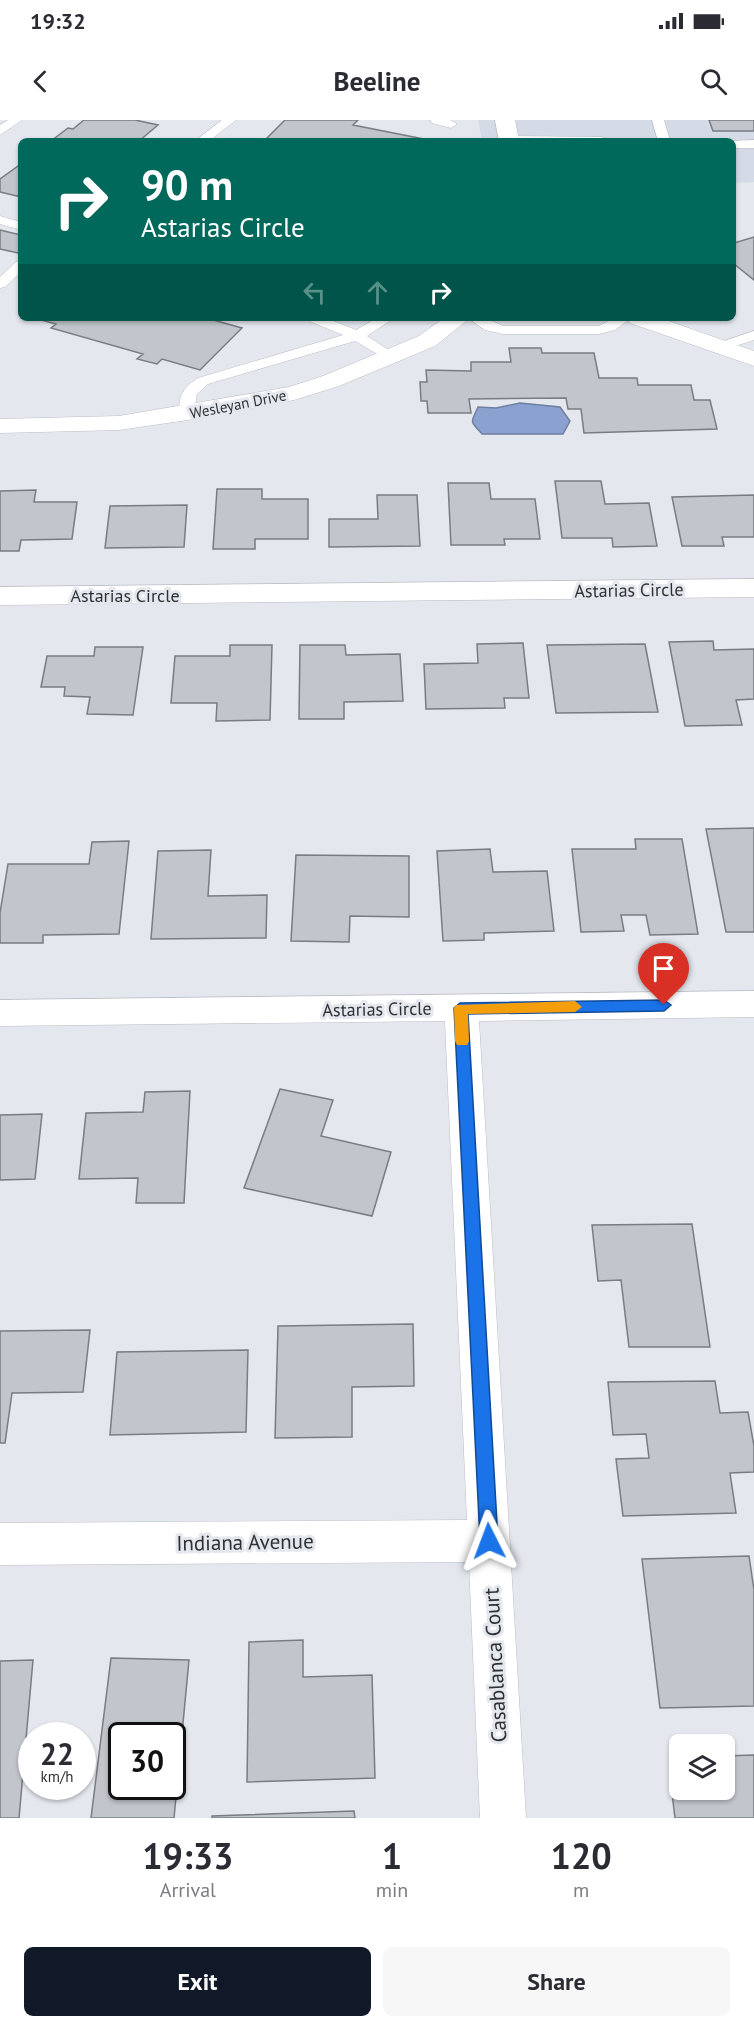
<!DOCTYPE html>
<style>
body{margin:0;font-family:"PT Sans",sans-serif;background:#f7f7f7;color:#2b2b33;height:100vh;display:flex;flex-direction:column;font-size:22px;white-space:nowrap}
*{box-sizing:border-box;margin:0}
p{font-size:20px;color:#7c7c81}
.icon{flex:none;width:33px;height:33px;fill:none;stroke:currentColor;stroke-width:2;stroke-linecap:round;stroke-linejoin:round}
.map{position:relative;height:1698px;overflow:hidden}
.details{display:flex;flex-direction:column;background:#fff;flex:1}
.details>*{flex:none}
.top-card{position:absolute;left:18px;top:18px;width:718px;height:183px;border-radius:9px;box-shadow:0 2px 4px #0004;background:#00695c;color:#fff;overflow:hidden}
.fabs{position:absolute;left:669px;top:1614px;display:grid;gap:12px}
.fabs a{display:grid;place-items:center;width:66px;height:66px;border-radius:9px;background:#fff;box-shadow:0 2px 4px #0004;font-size:30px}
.speed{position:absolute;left:18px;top:1602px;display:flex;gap:12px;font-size:30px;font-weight:700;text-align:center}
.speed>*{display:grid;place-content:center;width:78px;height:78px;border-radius:50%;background:#fff;box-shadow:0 2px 4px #0004;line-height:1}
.speed small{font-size:15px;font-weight:400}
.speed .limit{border:3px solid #111;border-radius:9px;background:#fff;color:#111}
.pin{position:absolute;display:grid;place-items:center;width:51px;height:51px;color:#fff;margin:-62px -26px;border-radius:50% 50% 50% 0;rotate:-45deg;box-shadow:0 0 6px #0007}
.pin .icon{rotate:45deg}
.me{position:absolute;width:66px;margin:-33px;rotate:357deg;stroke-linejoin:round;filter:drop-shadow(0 0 4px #0008)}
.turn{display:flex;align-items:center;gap:21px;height:126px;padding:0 24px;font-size:27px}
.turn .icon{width:78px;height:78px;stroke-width:2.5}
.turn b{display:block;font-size:42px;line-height:51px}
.lanes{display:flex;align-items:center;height:57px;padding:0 24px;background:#0003;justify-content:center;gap:30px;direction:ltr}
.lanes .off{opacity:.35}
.eta{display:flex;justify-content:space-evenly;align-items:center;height:102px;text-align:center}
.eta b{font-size:36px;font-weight:600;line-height:42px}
.action{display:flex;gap:12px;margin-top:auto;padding:12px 24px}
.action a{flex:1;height:69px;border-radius:9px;background:#111827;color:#fff;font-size:24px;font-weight:600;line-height:69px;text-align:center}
.action a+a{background:#f7f7f7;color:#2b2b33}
.status{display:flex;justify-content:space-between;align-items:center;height:42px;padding:0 30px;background:#fff;direction:ltr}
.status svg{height:16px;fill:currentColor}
header{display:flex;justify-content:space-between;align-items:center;height:78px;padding:0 24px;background:#fff;font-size:27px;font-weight:600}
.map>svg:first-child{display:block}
</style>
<div class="status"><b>19:32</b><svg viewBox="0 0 49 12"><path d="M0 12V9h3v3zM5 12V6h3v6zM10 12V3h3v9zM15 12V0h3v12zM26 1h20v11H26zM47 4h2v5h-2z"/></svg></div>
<header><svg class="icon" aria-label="back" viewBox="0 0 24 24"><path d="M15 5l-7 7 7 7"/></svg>Beeline<svg class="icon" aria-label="search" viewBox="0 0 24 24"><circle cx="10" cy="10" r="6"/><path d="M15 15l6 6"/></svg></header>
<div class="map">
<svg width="754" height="1698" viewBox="0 0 754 1698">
<rect width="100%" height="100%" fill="#e4e7ee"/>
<path fill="#d4dbe7" d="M478,0H754V62L734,63V21H482Z"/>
<path fill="#8ba1cf" stroke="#6f7fa0" stroke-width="1.5" d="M520,283L560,287L570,301L563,314H482C469,300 471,303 478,287L496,288Z"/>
<path fill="#c2c5cc" stroke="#797c83" stroke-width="1.5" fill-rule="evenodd" d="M84,0H135L158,5L139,21H51L68,8L73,9Z
M285,0H358L353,5L434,21H264Z
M709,0H754V11H713Z
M21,44V77L0,72V59Z
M0,110L21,115V131L18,133L0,129Z
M754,117V160L734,144V123Z
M34,198H206L242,208L200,250L162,239L157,244L137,239L143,234L51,208L56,204Z
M509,228H541L542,233H594L599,258H637L638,265H691L694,280H710L717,309L584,313L581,289H568L566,278L469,279L471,293H428L427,281H421L420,262H427L426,250L471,251V242H511Z
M555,361H601L605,384L649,383L657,426L613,427L612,418H562Z
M448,363H489L491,379H535L540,419H504L505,425H451Z
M217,369H262V379H308V419H255V429H213Z
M36,370L34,382H77L72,419L21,420L19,431H0V371Z
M377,375H417L420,426L329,427V399H378Z
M754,375V417H722L724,426H682L672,377Z
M187,385L184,427L105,428L110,386Z
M713,521L714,530L754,529V579L736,580L742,605L685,606L669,522Z
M523,523L529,578H504L505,588L426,589L424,544L478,543L477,524Z
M645,524L658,592L556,593L547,525Z
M230,525H272L270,600L216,601L217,583H171L175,536H230Z
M300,525H345L346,535L400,534L403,581L344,582V599H299Z
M95,527H143L133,595L87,594L90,577L64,576L65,567H41L47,536H94Z
M754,708V812H726L706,709Z
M635,719H682L698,814L650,815L646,795H621L624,811L581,812L572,729H636Z
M129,721L119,814L43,815V823H0V793L8,744H89L92,722Z
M490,729L493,752L547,751L554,811L484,813V820L443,821L437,731Z
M211,730L208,776L267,775L266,818L151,819L158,731Z
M296,735L409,736V797L350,796L349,822L291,821Z
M280,969L333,980L321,1016L391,1032L372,1096L244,1068Z
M190,971L184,1083H136L138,1058L79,1059L86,993L143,992L145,972Z
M42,994L35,1059L0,1060V995Z
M692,1104L710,1227H629L621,1160L598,1161L592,1105Z
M413,1204L414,1266L352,1267V1317L275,1318L278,1206Z
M90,1210L83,1272L12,1273L5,1323H0V1211Z
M248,1230L246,1312L110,1315L117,1232Z
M715,1261L720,1293L748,1292L754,1326V1352L730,1353L736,1393L623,1396L616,1339L649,1338L646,1314L613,1315L608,1262Z
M749,1436L754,1470V1586L660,1588L642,1439Z
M303,1520V1557L372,1555L375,1658L247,1662L249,1522Z
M111,1538L189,1540L174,1698H91ZM122,1616H172V1666H122Z
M33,1540L19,1698H0V1541Z
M754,1635V1698H675L672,1673L694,1672L693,1670H724V1636Z
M354,1691L355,1698H212V1696Z"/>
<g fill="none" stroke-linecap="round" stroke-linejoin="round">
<defs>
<path id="service" d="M8,0H22L0,15V5Z
M222,0H236L209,21H195Z
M430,0H450L457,4L451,8L432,3Z
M652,0H664L670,21H658Z
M509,16L602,17L608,21H503L505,17Z
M754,20V28H734V21H731Z
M0,96L21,102V110L0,104Z
M21,141V152L5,167L0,168V157L16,142Z
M307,198H326L356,210L377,198H394L367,216L398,236L391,240L386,239L355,221L208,264L197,274L193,296H183C174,281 184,266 198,258L343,215L309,201Z
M468,198H485L503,206H599L614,198H631L615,210L599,214H503L485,210Z
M754,211V220L720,231L713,227L715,224Z"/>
<path id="minor" d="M495,0H515L519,21H499Z
M444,198H470L435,226L339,266L294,280L188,300L119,310L0,313V299L119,296L289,267L323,256L419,216Z
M627,198H660L754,231V246L630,203Z
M754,459V477L0,485V467Z
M754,871V897L479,901L526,1698H480L469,1442L0,1445V1403L467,1400L445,901L0,906V880Z"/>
</defs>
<use href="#service" stroke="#bbbec5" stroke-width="1"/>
<use href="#minor" stroke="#bbbec5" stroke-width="1"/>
<use href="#service" fill="#fff" fill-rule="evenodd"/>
<use href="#minor" fill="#fff" fill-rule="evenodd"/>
</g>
<path fill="#1a73e8" stroke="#114b97" stroke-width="1.5" d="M664,880L671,885L664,891L468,894L498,1421L495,1427L489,1429L483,1427L480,1421L454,888L460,883Z"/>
<path fill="#f59e0b" d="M575,881L582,887L575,892L468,894L469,921L467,925H457L455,921L454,888L456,885Z"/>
<g text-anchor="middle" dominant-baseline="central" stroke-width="6" stroke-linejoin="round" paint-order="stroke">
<g font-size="15" fill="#2e3032" stroke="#e4e7ee">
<text transform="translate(238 284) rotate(-11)">Wesleyan Drive</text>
</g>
<g font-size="18" fill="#2e3032" stroke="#e4e7ee">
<text transform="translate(629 470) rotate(-1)">Astarias Circle</text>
<text x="125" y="475">Astarias Circle</text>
<text transform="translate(377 889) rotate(-1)">Astarias Circle</text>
</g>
<g font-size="21" fill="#2e3032" stroke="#e4e7ee">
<text transform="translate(245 1422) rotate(-1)">Indiana Avenue</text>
<text transform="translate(495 1545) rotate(-93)">Casablanca Court</text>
</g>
</g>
</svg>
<div class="fabs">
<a><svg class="icon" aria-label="layers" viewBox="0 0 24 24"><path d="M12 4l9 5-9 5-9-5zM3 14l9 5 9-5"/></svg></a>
</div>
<div class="speed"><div>22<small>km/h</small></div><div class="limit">30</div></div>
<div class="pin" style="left:664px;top:885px;background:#d93025"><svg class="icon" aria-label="arrive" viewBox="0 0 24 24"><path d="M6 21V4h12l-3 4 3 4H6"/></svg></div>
<svg class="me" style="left:489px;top:1421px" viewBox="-20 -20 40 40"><path d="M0-17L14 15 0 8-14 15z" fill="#1a73e8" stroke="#fff" stroke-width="4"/></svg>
<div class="top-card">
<div class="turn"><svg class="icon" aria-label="right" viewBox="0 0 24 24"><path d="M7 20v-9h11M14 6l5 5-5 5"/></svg><div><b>90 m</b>Astarias Circle</div></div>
<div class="lanes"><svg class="icon off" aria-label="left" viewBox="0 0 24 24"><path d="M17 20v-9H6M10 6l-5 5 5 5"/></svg><svg class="icon off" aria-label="ahead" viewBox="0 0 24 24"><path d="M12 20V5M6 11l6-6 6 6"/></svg><svg class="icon" aria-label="right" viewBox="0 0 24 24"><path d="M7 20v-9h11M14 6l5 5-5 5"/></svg></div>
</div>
</div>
<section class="details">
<div class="eta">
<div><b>19:33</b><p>Arrival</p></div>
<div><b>1</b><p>min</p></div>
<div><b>120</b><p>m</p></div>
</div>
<div class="action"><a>Exit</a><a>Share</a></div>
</section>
